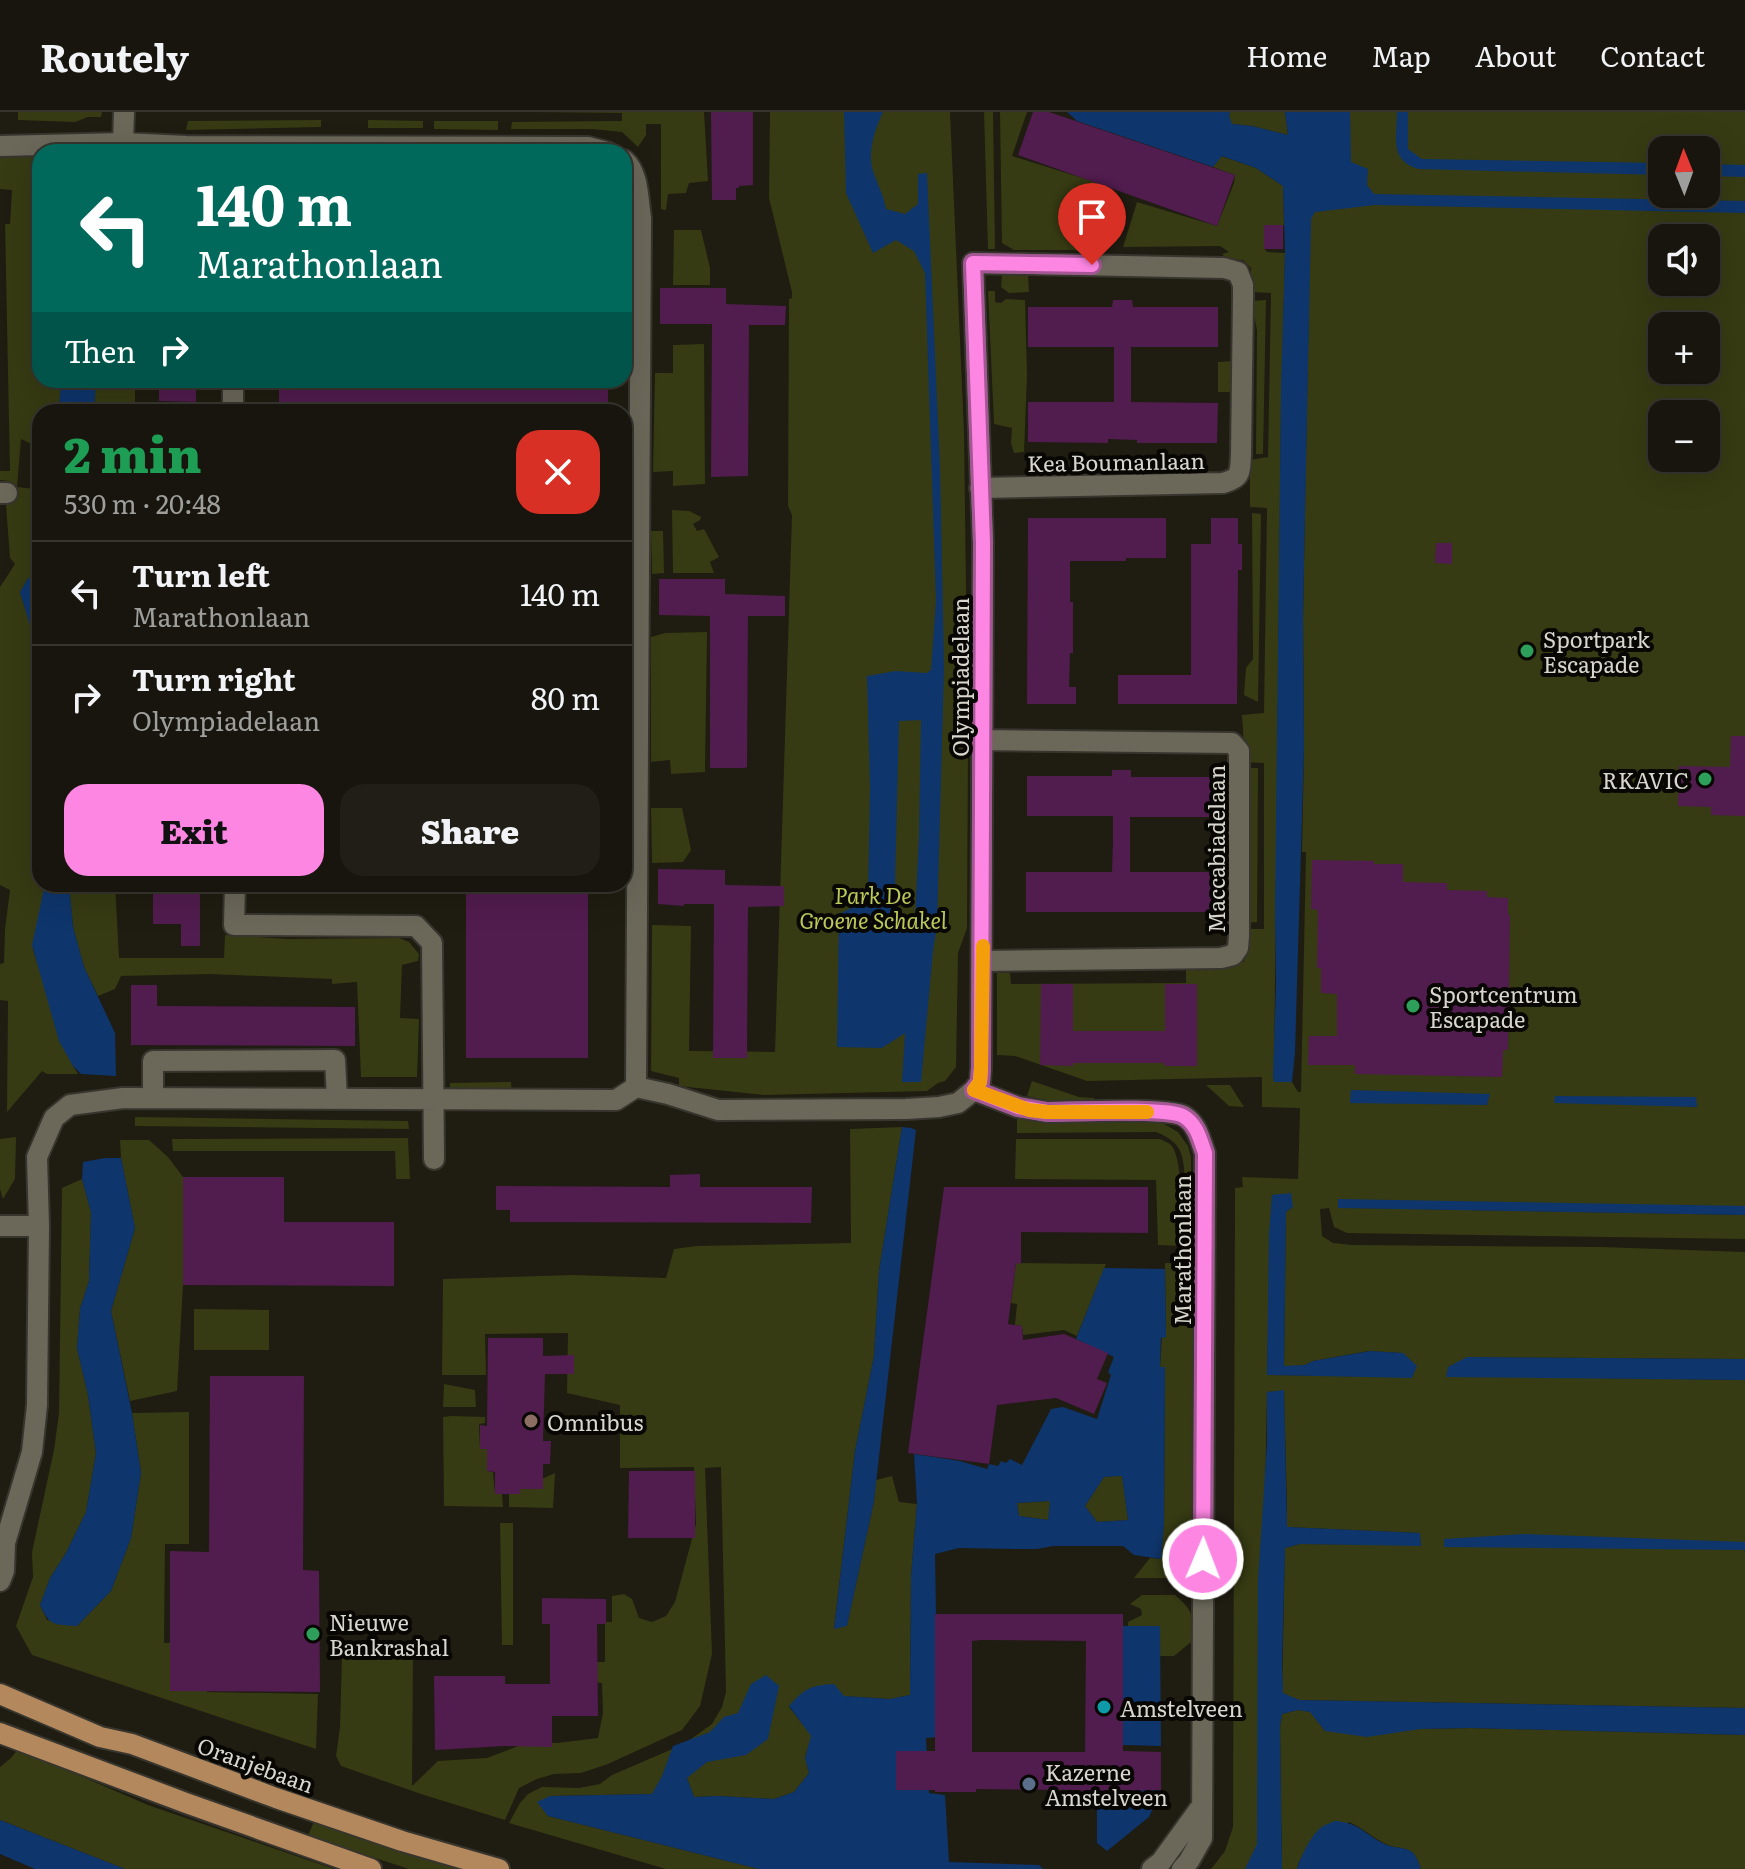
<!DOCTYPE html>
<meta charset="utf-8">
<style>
body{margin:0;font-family:Literata,serif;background:#201e16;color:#f1f3f6;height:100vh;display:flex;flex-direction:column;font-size:30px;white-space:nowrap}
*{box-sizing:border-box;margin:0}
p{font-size:26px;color:#9e9f9d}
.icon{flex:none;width:44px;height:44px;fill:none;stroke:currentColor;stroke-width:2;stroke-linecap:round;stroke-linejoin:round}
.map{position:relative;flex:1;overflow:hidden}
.sheet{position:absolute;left:32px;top:292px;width:600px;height:488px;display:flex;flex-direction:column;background:#17150d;border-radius:24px;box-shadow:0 8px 32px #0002,0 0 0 2px #36342e}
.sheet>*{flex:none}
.hud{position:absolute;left:32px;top:32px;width:600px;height:244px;border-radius:24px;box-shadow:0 8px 32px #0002,0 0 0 2px #36342e;background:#00695c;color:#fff;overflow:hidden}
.needle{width:52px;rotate:359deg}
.tools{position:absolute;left:1648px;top:24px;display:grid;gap:16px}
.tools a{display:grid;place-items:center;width:72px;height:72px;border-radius:16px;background:#17150d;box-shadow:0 8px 32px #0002,0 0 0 2px #36342e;font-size:40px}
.pin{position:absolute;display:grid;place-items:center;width:68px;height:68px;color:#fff;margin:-82px -34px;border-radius:50% 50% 50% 0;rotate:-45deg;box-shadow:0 0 8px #0007}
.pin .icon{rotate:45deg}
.me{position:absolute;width:88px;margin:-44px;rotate:1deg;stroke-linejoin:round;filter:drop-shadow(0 0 6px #0008)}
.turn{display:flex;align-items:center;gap:28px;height:168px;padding:0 32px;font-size:36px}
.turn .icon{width:104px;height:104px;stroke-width:2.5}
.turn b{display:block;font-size:56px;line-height:68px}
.then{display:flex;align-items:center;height:76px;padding:0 32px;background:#0003;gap:16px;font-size:30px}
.round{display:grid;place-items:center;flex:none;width:84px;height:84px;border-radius:24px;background:#201e16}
.head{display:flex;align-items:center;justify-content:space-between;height:136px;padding:0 32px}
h1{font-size:48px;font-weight:800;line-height:60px;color:#1e9e55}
.button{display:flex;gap:16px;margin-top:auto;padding:16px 32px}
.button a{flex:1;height:92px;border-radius:24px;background:#fd86e3;color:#111;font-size:32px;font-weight:800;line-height:92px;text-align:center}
.button a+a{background:#201e16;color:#f1f3f6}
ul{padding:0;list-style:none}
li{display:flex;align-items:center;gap:24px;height:104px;padding:0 32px;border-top:2px solid #36342e}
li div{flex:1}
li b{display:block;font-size:30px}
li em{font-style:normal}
header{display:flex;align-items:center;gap:48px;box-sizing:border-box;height:112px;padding:0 40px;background:#17150d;border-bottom:2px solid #36342e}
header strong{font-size:38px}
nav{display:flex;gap:44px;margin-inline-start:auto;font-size:28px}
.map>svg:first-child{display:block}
</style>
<header>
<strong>Routely</strong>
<nav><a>Home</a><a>Map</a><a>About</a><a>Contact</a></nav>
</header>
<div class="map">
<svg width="1745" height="1757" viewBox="0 0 1745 1757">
<rect width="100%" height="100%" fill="#1f1c11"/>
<path fill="#363b13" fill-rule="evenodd" d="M18,0H102L101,5H88L75,10L18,8Z
M531,0H704L708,69L689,71L686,81L668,82L666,98L661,97V12H646V23L638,35L622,20L592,17H511L512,10L622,9V1Z
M770,0H950L964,320L968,635L967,816L958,841L956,955L945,969L938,971L927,979L764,983L679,974V966L651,959L652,813L691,814L689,939L775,940L792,403L788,394L789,187L792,186V180L769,86Z
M984,0H993L995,137H988Z
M1000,0H1027L1012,44L1108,74L1085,140L1073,138H1014L1002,131Z
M1230,0H1285L1288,23L1252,14L1231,12L1229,4Z
M1311,0H1745V1096L1394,1091L1354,1096L1745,1103V1127L1347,1121L1334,1115L1329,1096L1320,1097L1322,1124L1333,1131L1352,1133L1602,1135L1745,1140V1247L1467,1245L1446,1264L1745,1268V1596L1299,1588L1282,1581L1285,1436L1300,1432L1421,1433L1419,1421L1286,1415L1287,1394L1284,1279L1267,1280L1258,1757H1211L1225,1739L1233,1715L1235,1076L1243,1075L1242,1065L1298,1067L1300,996L1262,995V965L1087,969L1015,944L997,943V861H1010L1011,872L1186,871V850H1244L1246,817H1264V651L1245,650L1242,603L1264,601L1267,396L1250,395V348L1268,345L1271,181L1251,180V156L1243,148L1227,147L1222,142L1229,140L1220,134L1123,135L1137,90L1217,114L1234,71L1235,63L1213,55L1221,44L1256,56L1283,74L1284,113H1265L1264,136L1267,140L1285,141L1281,298L1274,967L1292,970L1298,980H1301L1306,740H1302L1304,636L1303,505L1310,128L1309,112ZM1662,38H1706V82H1662ZM1662,126H1706V170H1662ZM1662,214H1706V258H1662ZM1662,302H1706V346H1662ZM1272,1083L1293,1095L1286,1100L1284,1255L1305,1253L1313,1249L1369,1239L1402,1241L1412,1265L1267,1263Z
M321,8V15L186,18L188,9Z
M368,8L423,9V16H368Z
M434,9H498V18L434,17Z
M0,43L36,45L40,49V268H61L59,300H40V336L21,327L17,375L35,377L40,376V455L27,468L20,481L28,503L40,546V772H45L33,838L73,954L78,962H47L42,959L7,1000L8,889L0,888V852L4,851L5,817L10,778L0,773V475L15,452L10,446L6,393L9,369L0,368V359H10L5,112H10L12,78L0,77Z
M674,118H701L710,156V173H673Z
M1002,163H1028L1029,180L1009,181L1001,175Z
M988,179H995V190L1001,191L1006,187L1025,188L1027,263L1024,340L1014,341L1011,331L1012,316L994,312Z
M1266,188L1263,342H1256L1257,218L1251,189Z
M704,232L705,372L673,374V359L653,360L655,261H673V233Z
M1233,249L1234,280H1218V250Z
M96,268H135V300H94Z
M672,398L689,399L701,405L700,408L693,412L697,419L704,417L719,445L710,450L714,461H673Z
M1252,401L1261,402L1258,590L1244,583L1246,556L1253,547Z
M651,419H663L664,461L652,462Z
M707,520L705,660L671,662L670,648L651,650V525L665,521Z
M1244,656H1258L1257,810L1245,811Z
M651,696H682L691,738L683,750L652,751Z
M69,772H115L119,846H224L225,823L287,827L399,826L409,830L419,842L418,849L402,853L400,906L419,907L417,965H361L357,870L332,872V867L210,862L121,864L115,877L98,884L84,855L73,815Z
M1032,969L1079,985L1094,986L1093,990L1052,989L1027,984Z
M511,970L512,980L450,981V971Z
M1206,973H1230L1244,995L1229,994Z
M135,1005L408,1009L409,1017L135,1014Z
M1017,1006L1065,1010L1159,1009L1178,1020L1188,1034L1191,1045V1073H1186C1182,1045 1186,1032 1156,1020L1017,1021Z
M902,1015L879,1159L874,1244L855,1339L834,1516L847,1513L874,1389L876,1368L892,1364L899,1390L917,1392L911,1464L910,1583L890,1587L843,1584L789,1595L812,1624L805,1645L809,1661L794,1680L774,1687L718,1684L694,1685L687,1666L652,1682L550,1684L548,1704L759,1757H666L509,1711L520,1691L528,1682L542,1675L579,1676L600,1672L612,1663L684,1632L712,1612L722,1595L726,1580L721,1355L705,1356L712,1542L700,1594L682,1618L608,1652L581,1661L554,1662L537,1667L519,1676L505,1708L424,1683L341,1654L336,1644L340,1615L342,1544H413L412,1674L438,1649L487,1646L526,1631H557L598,1626L603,1601L602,1571L595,1570L594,1550H605V1510H612V1484L624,1482L632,1487L639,1506L652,1510L666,1504L675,1490L696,1412L694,1355L620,1356V1293L567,1281L568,1221L485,1222L486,1263H442L443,1167L573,1163L666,1166L674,1137L697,1134L851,1131L850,1017Z
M16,1025L15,1067L3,1087L0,1077V1027Z
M408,1026L410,1067H396L395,1039H173L172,1027Z
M1016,1027H1160C1163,1029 1168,1030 1171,1033C1184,1047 1181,1113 1182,1134L1158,1133L1156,1068L1015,1067Z
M120,1028H149L168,1045L183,1065V1173L177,1279L130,1289L111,1199L135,1116L121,1046Z
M82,1067L91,1100L89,1169L80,1197L77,1236L88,1283L96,1341L86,1400L66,1441L50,1466L40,1493L47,1508L77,1514L111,1479L131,1426L141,1361L132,1301L189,1300V1432H165L164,1531L208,1529L207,1580L318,1582L316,1637L32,1543L16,1514L33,1465L32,1440L54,1338L59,1301L62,1076Z
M1016,1151L1106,1152L1077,1224L1064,1218L1023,1223L1022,1214L1015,1213L1017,1192L1011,1191Z
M1165,1151H1182L1194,1161L1192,1449L1175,1466H1134L1150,1446L1160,1447L1164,1412L1165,1256H1160L1162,1225H1166Z
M194,1197L269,1198V1238H194Z
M444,1272L475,1278L476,1295H443Z
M451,1304L485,1305V1311L479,1312L480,1337H487V1359L493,1360L495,1382H502L503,1395L444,1394L443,1305Z
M555,1361L553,1396L509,1395V1382H520V1377Z
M1122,1363L1128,1408L1097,1410L1085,1394L1104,1365Z
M1051,1389L1048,1408L1019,1404L1017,1391Z
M500,1411H513V1533H502Z
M1142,1483H1175C1196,1501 1192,1504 1191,1530L1174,1544H1160V1514H1128V1510L1142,1503L1141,1497L1130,1492Z
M1298,1598L1311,1600L1325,1619L1470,1616L1745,1623V1757H1421C1419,1752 1416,1743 1412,1740C1406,1735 1395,1736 1388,1733C1374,1727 1363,1716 1349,1710C1331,1722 1301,1734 1297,1757H1282L1280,1615L1282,1602Z
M18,1637L148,1693L334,1757H125L0,1708V1655L11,1646Z
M314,1709L465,1757H409L308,1724Z"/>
<path fill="#0e356c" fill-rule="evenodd" d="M844,0H883C875,17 867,40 873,59C878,74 883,81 886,97L905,102L918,92V62L927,61L940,356L944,555L937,813L933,839L921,970H902L905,921L882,936L837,935L839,802L868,788L870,675L867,564L896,559L927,561L931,558L936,488L925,161L914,139L896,128L873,141L846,81ZM921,608L919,723L915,808L913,812L894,811L899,609Z
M1067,0H1230L1229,4L1232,12L1252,14L1288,23L1285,0H1350L1351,50L1368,57L1367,73L1374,82L1745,89V101L1375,93L1315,100L1311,107L1303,505L1304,636L1295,941L1292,970H1274L1273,964L1276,872L1275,798L1281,276L1285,141L1283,74L1256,56L1222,44L1213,55L1077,9Z
M1397,0H1408V37L1422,47L1662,51V63L1419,57C1389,49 1397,26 1397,0Z
M1706,52L1745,53V65L1706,64Z
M61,268H96L94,300H59Z
M40,455V546L20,480L27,468Z
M45,772H69L73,815L84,855L115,921L116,964L81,962L73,954L59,929L32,833Z
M1351,978L1490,982L1487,993L1350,991Z
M1555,984L1696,985L1697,995L1554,991Z
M902,1015L911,1016L916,1018L874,1389L847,1514L834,1517L855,1339L874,1244L879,1159Z
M105,1046H121L135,1116L111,1199L132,1301L141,1361L131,1426L111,1479L77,1514C54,1512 50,1515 40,1493L50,1466L66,1441L86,1400L96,1341L88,1283L77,1236L80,1197L89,1169L91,1100L82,1067L83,1050Z
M1291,1081L1293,1095L1286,1100L1284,1254L1305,1253L1313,1249L1370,1239L1403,1241L1417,1254L1412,1266L1267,1263L1269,1121L1272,1083Z
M1338,1087L1745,1094V1103L1338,1096Z
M1104,1156L1165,1157L1166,1225L1161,1226L1160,1255H1165L1164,1412L1161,1447L1134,1443L1123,1434H1053L1037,1437H1014L959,1436L935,1442L938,1625L926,1626L929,1681L945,1683L949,1750L1039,1753L1043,1757H759L548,1704L537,1690L550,1684L652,1682L662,1664L673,1634L710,1620L724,1605L738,1601L751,1572L766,1563L779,1574L768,1627L746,1643L707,1650L687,1666L694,1685L718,1684L774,1687L794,1680L809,1661L805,1646L811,1624L789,1594C804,1577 811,1573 834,1572L844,1584L890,1587L910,1583L911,1464L917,1392L914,1342L960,1349L987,1357L989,1352L998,1354L1001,1349L1006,1351L1010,1347L1022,1353L1051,1297L1063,1295L1097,1307L1111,1263L1108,1260L1114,1245L1076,1227ZM1122,1364L1128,1408L1097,1410L1085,1394L1104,1365ZM1050,1389L1048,1408L1019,1404L1017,1391Z
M1467,1245L1745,1247V1268L1446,1265L1448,1255Z
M1284,1278L1287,1415L1420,1421L1421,1434L1300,1432L1285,1436L1282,1554L1283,1581L1299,1588L1745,1596V1623L1470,1616L1420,1617L1367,1625L1325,1619L1310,1600L1298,1598L1282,1602L1280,1615L1282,1757H1245L1257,1732L1258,1469L1267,1331V1280Z
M1524,1422L1745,1430V1438L1444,1435V1427Z
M1123,1514H1160L1161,1634L1123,1633Z
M1161,1678L1149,1705L1107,1739L1097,1731V1680Z
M0,1708L125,1757H35L0,1742Z
M1335,1709C1362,1711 1365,1724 1387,1733C1394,1736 1406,1735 1412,1740C1416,1743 1419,1752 1421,1757H1297C1300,1746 1312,1721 1322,1715C1326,1712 1331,1711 1335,1709Z"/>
<path fill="#511c4e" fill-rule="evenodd" d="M711,0H753V73L739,74V76H736V88H712Z
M1033,0H1049L1235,63L1217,114L1018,43Z
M1264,113H1283V137H1264Z
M660,176H726V192L786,194L785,213H749L748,364L711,365L712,212H660Z
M1113,188H1132L1133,195H1218V235H1131V290L1218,291L1217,331H1137V328L1108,327V331L1028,330V290H1114V235H1028V195H1112Z
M159,268H196V290L159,289Z
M279,268H608V293L571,292V300H552V292H515V300H477L478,292H343V300H279Z
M1028,406H1166V446H1126V449H1070V490H1073V541H1070L1069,575H1076V592H1027Z
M1211,406H1238V432H1242V458H1238L1237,592H1118V563H1191V432H1211Z
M1436,431H1452V452L1435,451Z
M659,467H725V482L785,484V504H748L747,655L745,656H710V504L659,503Z
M1731,624H1745V704L1711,703V695L1678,694L1679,654L1730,655Z
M1112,658H1131V665H1216V705H1130V760H1216V800H1026V760H1112L1113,729V704H1027V664H1112Z
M1312,748L1374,749V752H1403V770L1447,771V778L1487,779V785L1508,786V803H1510L1508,938H1503L1502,965L1355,962V953H1308L1309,924H1337V882L1321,881V856H1317L1318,798L1311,797Z
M658,757L725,758V773L784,774V794L748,795L747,946H713L714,792H684V794L658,792Z
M466,772H588V946H466Z
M153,779H200V834H181V812H153Z
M1041,872H1073V919H1165V872H1197V954H1165L1164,951H1073V954L1040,953Z
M131,873H157V894L355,895V934L131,933Z
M700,1062V1075H812L811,1111L510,1110V1098H496V1074L670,1075V1063Z
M183,1065H284V1110H394V1174L183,1173Z
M944,1075H1148V1121L1021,1120V1152L1016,1151L1008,1212L1022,1214L1023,1228L1064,1222L1108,1241L1097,1267L1107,1271L1094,1302L1056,1286L997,1293L989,1352L908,1341Z
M488,1226H543V1244L574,1243V1262H545L543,1329H551L550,1352H543V1377H520V1382H495V1360L487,1359V1337H480V1313L487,1314Z
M210,1264H304L303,1458L319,1459L320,1580L170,1579V1439L209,1440Z
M629,1359H695V1426H628Z
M542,1486L606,1487V1512H597L598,1604H552V1635L504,1634L435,1638L434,1564H505V1572H550V1512H542Z
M935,1502H1123V1639L1161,1640V1678L1097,1680H1081V1678L976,1677V1680H935V1678H896V1639H935ZM981,1528L1086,1529L1085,1640H972V1529Z"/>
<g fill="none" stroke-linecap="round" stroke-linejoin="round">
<defs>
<path id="minor" d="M123,31L124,0
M0,34L123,31L186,34L588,35L607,40
M233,268V300
M0,381H7
M235,772L234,813L416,814L432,831L434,1047
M983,849L1221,846L1233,843L1238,836L1239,824V639L1232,631L983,628
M636,975L668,982L718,998L906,997L939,995L958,991L974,978L980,970L981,956L983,431L973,151L1224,156L1238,160L1243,173V185L1241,343C1240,361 1241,366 1223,371L980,376
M974,978L1018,995L1047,1000C1071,1000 1167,995 1184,1004C1197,1012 1200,1027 1205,1041L1202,1726L1189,1749L1182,1757
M153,986V949L335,948L337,986
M0,1114H39
M0,1469L4,1459L5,1431L32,1340L37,1293L39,1114L37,1045L54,1006L70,993L123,986L616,988L636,975L641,106C638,88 639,60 624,48
M1152,1757L1161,1750L1201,1695"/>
<path id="major" d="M0,1582L100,1625L132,1632L276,1686L402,1729L499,1757
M0,1621L186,1691L371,1757"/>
</defs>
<use href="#minor" stroke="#37352e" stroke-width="24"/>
<use href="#major" stroke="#37352e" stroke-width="24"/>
<use href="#minor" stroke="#6b685a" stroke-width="20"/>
<use href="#major" stroke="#b2885c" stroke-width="20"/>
</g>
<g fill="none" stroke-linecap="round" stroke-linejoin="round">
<defs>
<path id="route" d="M1092,153L973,151L983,431L981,956L980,970L974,978L1018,995L1047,1000C1072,1000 1167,995 1183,1004C1197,1012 1200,1027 1205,1041L1203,1447"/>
</defs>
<use href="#route" stroke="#a45794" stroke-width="20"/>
<use href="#route" stroke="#fd86e3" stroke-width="14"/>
<path stroke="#f59e0b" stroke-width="14" d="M983,834L981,956L980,970L974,978L1029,998L1047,1000H1147"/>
</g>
<g fill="#2e9e5b" stroke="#080703" stroke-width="3">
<circle cx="1527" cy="539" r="8"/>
<circle cx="1705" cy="667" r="8"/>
<circle cx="1413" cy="894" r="8"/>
<circle cx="313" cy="1522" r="8"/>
</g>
<circle fill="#8d6e63" stroke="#080703" stroke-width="3" cx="531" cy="1309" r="8"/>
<circle fill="#0f9aa8" stroke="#080703" stroke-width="3" cx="1104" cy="1595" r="8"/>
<circle fill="#5c6f8a" stroke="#080703" stroke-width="3" cx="1029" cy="1672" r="8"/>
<g text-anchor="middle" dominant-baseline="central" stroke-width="8" stroke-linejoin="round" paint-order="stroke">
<g font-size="22" fill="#d8d6ce" stroke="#080703">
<text transform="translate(1116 349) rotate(-1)">Kea Boumanlaan</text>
<text transform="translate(959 565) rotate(-90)">Olympiadelaan</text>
<text transform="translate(1215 737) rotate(-90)">Maccabiadelaan</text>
<text transform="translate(1181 1138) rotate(-90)">Marathonlaan</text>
<text transform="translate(256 1652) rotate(20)">Oranjebaan</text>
</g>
<g font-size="22" fill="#d8d6ce" stroke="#080703" text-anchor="start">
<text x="1543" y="526">Sportpark<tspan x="1543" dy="25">Escapade</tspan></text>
<text x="1689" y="667" text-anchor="end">RKAVIC</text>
<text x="1429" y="881">Sportcentrum<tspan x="1429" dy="25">Escapade</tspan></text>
<text x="547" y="1309">Omnibus</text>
<text x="329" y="1509">Nieuwe<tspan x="329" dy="25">Bankrashal</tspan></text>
<text x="1120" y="1595">Amstelveen</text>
<text x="1045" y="1659">Kazerne<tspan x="1045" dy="25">Amstelveen</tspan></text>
</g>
<g font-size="22" font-style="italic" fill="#bbc85a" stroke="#080703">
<text x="873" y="782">Park De<tspan x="873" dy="25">Groene Schakel</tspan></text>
</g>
</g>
</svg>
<div class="tools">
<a><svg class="needle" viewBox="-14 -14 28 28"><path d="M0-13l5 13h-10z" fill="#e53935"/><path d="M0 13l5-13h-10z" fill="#9e9f9d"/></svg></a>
<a><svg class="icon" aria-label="sound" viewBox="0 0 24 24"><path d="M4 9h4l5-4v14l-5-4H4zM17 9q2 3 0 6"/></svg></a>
<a>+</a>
<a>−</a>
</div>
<div class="pin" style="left:1092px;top:153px;background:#d93025"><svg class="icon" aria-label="arrive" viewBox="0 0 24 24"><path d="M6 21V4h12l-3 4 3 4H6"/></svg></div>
<svg class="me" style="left:1203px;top:1447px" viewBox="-20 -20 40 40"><circle r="17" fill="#fd86e3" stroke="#fff" stroke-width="3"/><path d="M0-11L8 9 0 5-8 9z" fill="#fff"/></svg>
<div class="hud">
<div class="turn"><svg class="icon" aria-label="left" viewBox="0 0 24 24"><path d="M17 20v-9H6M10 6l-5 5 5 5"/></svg><div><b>140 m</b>Marathonlaan</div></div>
<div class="then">Then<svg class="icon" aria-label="right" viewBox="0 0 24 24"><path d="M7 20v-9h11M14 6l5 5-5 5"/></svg></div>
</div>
<section class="sheet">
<div class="head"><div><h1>2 min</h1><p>530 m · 20:48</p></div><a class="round" style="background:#d93025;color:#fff"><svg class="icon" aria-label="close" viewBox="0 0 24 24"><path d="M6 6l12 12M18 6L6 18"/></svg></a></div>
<ul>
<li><svg class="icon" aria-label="left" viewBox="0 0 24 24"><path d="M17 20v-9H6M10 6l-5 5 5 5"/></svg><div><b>Turn left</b><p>Marathonlaan</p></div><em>140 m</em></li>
<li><svg class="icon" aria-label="right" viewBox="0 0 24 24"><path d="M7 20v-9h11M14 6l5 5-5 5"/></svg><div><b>Turn right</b><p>Olympiadelaan</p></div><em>80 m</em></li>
</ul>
<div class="button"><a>Exit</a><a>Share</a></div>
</section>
</div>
